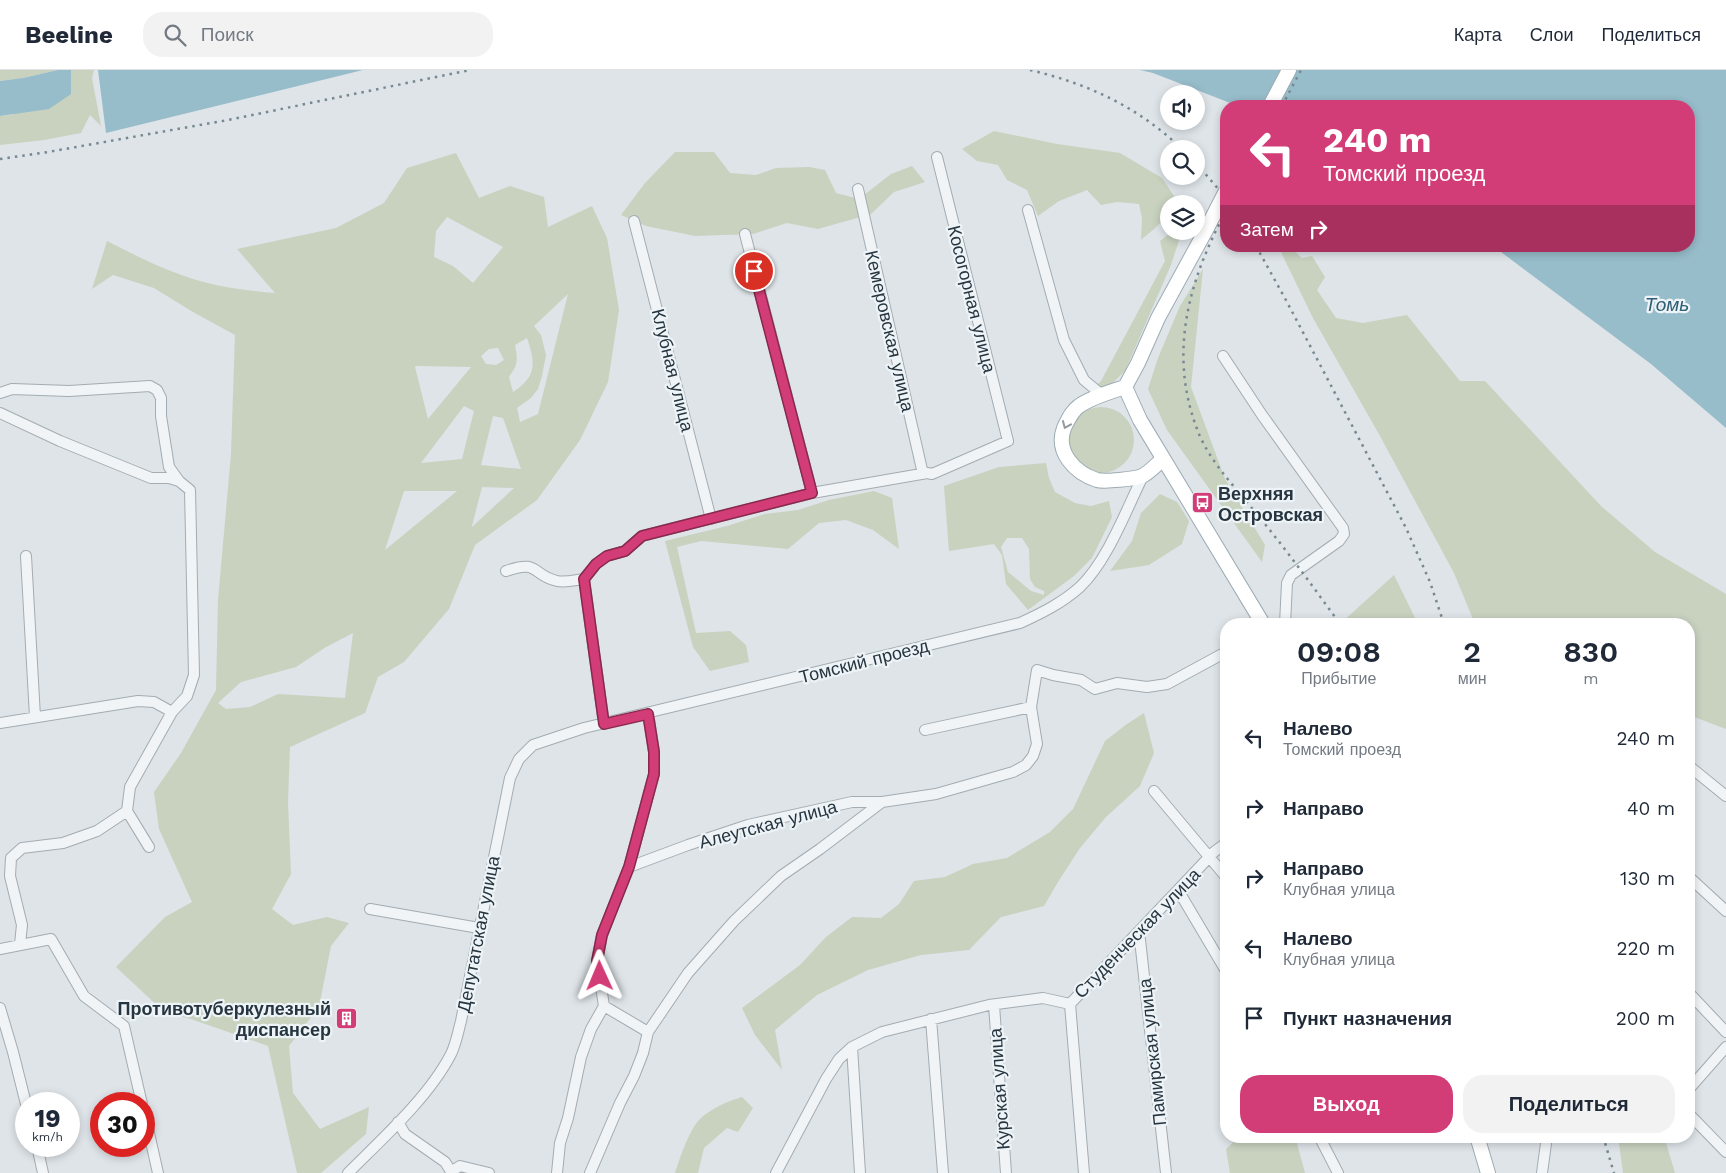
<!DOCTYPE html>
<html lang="ru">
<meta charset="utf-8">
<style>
body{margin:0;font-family:"Work Sans",sans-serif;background:#f2f2f3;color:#1f2937;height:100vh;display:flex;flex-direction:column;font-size:19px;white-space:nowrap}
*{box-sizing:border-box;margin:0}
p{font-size:16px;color:#747a83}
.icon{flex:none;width:28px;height:28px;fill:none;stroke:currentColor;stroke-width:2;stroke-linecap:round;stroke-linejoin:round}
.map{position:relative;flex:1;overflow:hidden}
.drawer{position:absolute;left:1220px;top:548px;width:475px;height:525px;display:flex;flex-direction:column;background:#fff;border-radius:20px;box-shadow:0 2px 8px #0003}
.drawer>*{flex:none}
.top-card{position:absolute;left:1220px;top:30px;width:475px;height:152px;border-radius:20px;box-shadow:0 2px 8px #0003;background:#d33d77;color:#fff;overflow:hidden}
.fabs{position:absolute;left:1160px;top:15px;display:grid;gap:10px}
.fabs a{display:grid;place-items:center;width:45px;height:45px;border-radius:50%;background:#fff;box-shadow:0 2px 8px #0003;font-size:25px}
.speed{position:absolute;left:15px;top:1022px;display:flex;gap:10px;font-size:25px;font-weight:700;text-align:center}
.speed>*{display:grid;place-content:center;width:65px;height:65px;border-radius:50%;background:#fff;box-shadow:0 2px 8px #0003;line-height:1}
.speed small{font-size:12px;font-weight:400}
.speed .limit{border:8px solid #d22;background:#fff;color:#111}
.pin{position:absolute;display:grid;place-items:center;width:42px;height:42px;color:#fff;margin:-21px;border:2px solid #fff;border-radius:50%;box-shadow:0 1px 5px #0007}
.me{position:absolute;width:55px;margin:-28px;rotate:359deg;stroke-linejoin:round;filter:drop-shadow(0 0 4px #0008)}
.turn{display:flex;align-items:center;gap:18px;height:105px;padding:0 20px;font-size:22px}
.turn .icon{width:65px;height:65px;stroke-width:2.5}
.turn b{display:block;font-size:35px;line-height:42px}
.then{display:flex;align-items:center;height:48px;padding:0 20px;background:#0003;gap:10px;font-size:19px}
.eta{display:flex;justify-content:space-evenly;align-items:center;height:85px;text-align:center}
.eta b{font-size:30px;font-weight:600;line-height:35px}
.cta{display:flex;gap:10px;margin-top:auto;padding:10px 20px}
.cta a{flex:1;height:58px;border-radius:20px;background:#d33d77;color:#fff;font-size:20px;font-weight:600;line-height:58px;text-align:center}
.cta a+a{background:#f2f2f3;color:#1f2937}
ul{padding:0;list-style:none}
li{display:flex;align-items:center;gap:15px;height:70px;padding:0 20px}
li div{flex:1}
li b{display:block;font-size:19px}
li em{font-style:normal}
header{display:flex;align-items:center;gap:30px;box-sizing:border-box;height:70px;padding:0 25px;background:#fff;border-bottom:1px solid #e0e1e3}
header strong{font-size:24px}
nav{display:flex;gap:28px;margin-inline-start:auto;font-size:18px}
.search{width:350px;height:45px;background:#f2f2f3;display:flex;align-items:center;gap:12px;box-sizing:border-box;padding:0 18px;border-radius:20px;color:#747a83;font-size:19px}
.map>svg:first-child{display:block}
</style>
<header>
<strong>Beeline</strong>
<div class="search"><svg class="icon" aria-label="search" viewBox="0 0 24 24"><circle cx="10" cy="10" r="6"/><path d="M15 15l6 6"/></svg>Поиск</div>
<nav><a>Карта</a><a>Слои</a><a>Поделиться</a></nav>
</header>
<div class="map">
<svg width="1726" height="1103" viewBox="0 0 1726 1103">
<rect width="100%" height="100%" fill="#dee4e8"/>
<path fill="#c8d2bf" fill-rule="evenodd" d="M0,0H58L23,8L0,11Z
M71,0H94L92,8L101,56L90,45L81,63L44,70L0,75V46L11,45L71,24Z
M994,61L1057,74L1120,83L1162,108L1176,129L1173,134H1169C1169,150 1152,160 1141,170L1142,148L1139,134L1117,132L1101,135L1087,120L1059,131L1038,146L1027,120L1007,110L998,95L977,91L962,79Z
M675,82H714L730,103L756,105L776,98L809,97L825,100L836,123L859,129L891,104L912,96L925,112L894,122L871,144L818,159L787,153L753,164L695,166L646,156L621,145L645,113Z
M456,83L479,128L510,116L544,127L548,157L592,136L607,168L619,240L608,312L580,370L537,430L475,475L449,539L404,592L378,607L365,643L290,677L288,732L291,804L272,839L293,855L327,847L349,853L331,876L319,937L289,976L293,1023L320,1059L369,1037L366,1064L321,1103H297L268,976L191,949L163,941L116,897L165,847L192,832L159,759L154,722L181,683L216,620L218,530L231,384L235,265L193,242L154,218L113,205L92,219L107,171C146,191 188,212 232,218C246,220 261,222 275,223L237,179L336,158L384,133L407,98ZM447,147L503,177L473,213L453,196L434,187L436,161ZM568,224L538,344L520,352L517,338L531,328L538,319L542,306L546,285L541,265L534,256ZM527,268C535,292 538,306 513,322L509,307C518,294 518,291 515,275ZM498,278L504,290L496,295L486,294L481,286L489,279ZM415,297L416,296L471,297L428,349ZM464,336L474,341L462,389L421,393ZM493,346L503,348L521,399L481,395ZM482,417L514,418L472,457V456ZM404,421H457L385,480ZM353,563L345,628L278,624L250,637L226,639L218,633L241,612L296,597L326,577Z
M1173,161H1182L1171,195L1125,301L1098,327L1073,337L1101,311L1165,191L1160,171Z
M1278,176H1289L1302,188L1312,186L1325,207L1317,220L1336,248L1363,253L1407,245L1460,311H1485L1601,436L1655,482L1726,524V659L1689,645V554H1475L1454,503L1380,366L1313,248Z
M1203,199L1191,317L1225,409L1265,475L1262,492L1167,360L1148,319L1158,288L1180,236Z
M1068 370a33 33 0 1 1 66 0a33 33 0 1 1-66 0Z
M1046,393L1049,408L1055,422L1075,433L1091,436L1109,431L1112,447L1092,488L1074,506L1028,540L1006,514L1002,485L994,474L949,481L944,416L999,397ZM1007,468H1022L1029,479L1030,509L1035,517L1044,521V525L1031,521L1008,502L1001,477Z
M874,421L892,428L899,479L873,460L846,450L819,453L788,479L701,471L677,477L696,563L730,561L746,575L749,592L710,601L693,577L665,471L727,456L765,444L798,440L829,430Z
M1160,424L1177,432L1189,451L1182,474L1149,495L1110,501L1132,471L1141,443Z
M1394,505L1418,554H1342L1341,553Z
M1144,643L1154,683L1140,716L1106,747L1080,778L1058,812L1044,836L1001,847L969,880L921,885L868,900L817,925L775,960L782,1000L755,965L742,938L800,895L826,867L852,847L881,848L899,834L914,811L945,807L973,794L1007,788L1050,762L1073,739L1105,671L1127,654Z
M742,1027L753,1038L738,1062L727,1058L704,1078L698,1103H675C680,1088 689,1060 700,1049C710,1039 728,1031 742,1027Z
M1240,1066H1295L1305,1103H1230L1226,1079Z
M1618,1066H1664L1675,1103H1623Z"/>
<path fill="#97bcca" d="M58,0H71V24L49,39L0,46V11L23,8Z
M98,0H363L106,63Z
M1140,0H1726V358L1651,294L1493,176H1689V36H1238L1153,3Z"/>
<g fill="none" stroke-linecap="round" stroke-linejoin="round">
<defs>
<path id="minor" d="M858,119L923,404
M1028,140L1064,270L1084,310L1102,325
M634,151L711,449
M745,164L812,423
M1223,286L1262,345L1343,458L1344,464L1339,471L1291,505L1287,513L1285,554
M0,323L12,319L69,321L150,316L157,320L161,328V346L169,397L179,411
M0,343L60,371L151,408H169L179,411L190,420L194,605L187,626L172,642L130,717L127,741L149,777
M26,486L35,647
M506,501C540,489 531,505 557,511C566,513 575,510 584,509
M584,509L596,494L607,486L625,481L642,466L812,423L927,403L932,404L1008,371L937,87
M584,509L604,654
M0,653L138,631L154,632L172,642
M925,660L1031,637
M1689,696L1726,726
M1154,721L1226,807
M629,797L654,704V682L648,643
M1689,807L1726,841
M1178,820L1226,901
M370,839L479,858
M1139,861L1166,1103
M20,874L22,855L10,806L11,788L22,778L63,773L97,761L127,741
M0,879L51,869L84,926L124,956L142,1034
M1689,923L1726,962
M1070,934L1214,782L1226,773
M1070,934L1084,1103
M994,935L1006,1103
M604,936L648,962
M0,938L13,982L26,1034
M931,949L943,1103
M852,977L860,1103
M1689,1019L1726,977
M144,1041L158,1103
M1689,1044L1726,1082
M398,1052L405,1064L445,1092L452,1103
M1319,1066L1338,1103
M37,1076L43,1103
M452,1101L460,1096L489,1103
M348,1103C382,1069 429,1027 451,984C456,974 458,962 461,951L510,708L519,689L533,675L584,658L1020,553C1042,543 1062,533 1080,517C1108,490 1126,440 1143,406
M557,1103L560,1073L568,1048L581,987L591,959L604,936L597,891L602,865L629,797L688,775L748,755L852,732H882
M590,1103L620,1033L634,1006L643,983L648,962L688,903L734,851L781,806L820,779L882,732L936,724L1013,702L1026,695L1033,686L1037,674L1031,637L1037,600L1053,605L1081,610L1095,619L1117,613L1147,617L1167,614L1226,582
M776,1103L826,1009L839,989L852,977L882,962L989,935L1043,928L1070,934
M1542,1103L1547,1066"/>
<path id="major" d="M1270,36L1289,0
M1125,317L1140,350L1263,554
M1163,389C1157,394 1149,403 1142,406C1135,409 1104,412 1097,410C1075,403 1055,382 1064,358C1068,350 1071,342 1079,336C1092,327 1110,322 1125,317L1138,293L1158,248L1206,160
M1477,1066L1488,1103"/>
</defs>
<use href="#minor" stroke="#a3acb2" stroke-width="12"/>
<use href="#major" stroke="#9dacb4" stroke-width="16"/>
<use href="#minor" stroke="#f1f4f6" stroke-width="10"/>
<use href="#major" stroke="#fff" stroke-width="14"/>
<path stroke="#778892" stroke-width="2.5" stroke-dasharray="2.5 5" stroke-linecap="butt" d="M1030,0C1089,14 1138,37 1182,79
M1282,36L1301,0
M0,89L48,82L228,50L470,0
M1196,93L1226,128
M1226,141C1189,210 1168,282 1197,359C1209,392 1238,420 1260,448C1288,482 1314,518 1340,554
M1256,176L1287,232L1406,458L1430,512L1444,554
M1603,1066L1614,1103"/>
<defs>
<path id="major-bridge" d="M1206,160L1226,121"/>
</defs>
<use href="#major-bridge" stroke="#9dacb4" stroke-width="16" stroke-linecap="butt"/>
<use href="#major-bridge" stroke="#fff" stroke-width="14"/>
</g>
<defs><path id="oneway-chevron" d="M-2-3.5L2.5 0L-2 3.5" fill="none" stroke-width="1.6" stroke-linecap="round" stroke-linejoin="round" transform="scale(1.25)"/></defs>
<use stroke="#929a9f" href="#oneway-chevron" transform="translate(1066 355) rotate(113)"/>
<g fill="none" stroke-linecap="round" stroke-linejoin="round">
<defs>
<path id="route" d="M600,906L597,891L602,865L629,797L654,704V682L648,644L604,654L584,509L596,494L607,486L625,481L642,466L812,423L754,201"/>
</defs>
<use href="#route" stroke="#89284d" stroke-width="12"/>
<use href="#route" stroke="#d33d77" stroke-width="9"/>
</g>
<defs>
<symbol id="bus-square" viewBox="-11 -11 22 22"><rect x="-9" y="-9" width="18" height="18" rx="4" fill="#d33d77" stroke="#edf3f6"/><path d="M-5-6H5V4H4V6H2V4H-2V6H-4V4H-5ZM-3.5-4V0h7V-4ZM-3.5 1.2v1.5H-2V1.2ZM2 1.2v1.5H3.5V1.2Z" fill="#fff"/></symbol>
<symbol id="building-square" viewBox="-11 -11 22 22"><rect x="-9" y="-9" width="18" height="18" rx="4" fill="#d33d77" stroke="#edf3f6"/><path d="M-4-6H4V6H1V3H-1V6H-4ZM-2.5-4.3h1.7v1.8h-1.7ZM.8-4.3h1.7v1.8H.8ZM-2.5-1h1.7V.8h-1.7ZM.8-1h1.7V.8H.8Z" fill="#fff"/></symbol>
</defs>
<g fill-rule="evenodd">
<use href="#bus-square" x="1190" y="420" width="25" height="25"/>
<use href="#building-square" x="334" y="936" width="25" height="25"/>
</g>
<g text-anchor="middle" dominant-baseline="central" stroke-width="4.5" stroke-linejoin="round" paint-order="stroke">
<g font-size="18" fill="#26353f" stroke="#edf3f6">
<text transform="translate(972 229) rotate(76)">Косогорная улица</text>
<text transform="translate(890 261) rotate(77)">Кемеровская улица</text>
<text transform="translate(673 300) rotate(76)">Клубная улица</text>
<text transform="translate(864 591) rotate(-14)">Томский проезд</text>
<text transform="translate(768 754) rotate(-15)">Алеутская улица</text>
<text transform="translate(1137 863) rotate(-46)">Студенческая улица</text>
<text transform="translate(478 864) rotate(-79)">Депутатская улица</text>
<text transform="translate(1152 982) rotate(-96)">Памирская улица</text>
<text transform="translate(999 1019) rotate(-94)">Курская улица</text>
</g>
<g font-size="18" font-weight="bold" fill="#26353f" stroke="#edf3f6" text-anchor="start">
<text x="1218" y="423">Верхняя<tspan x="1218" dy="21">Островская</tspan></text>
<text x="331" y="938" text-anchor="end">Противотуберкулезный<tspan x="331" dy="21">диспансер</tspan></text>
</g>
<g font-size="19" font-style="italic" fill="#2f5f75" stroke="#edf3f6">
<text x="1667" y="234">Томь</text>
</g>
</g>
</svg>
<div class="fabs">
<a><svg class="icon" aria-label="sound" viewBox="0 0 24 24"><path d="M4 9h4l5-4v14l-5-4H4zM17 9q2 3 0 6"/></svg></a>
<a><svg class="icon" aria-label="search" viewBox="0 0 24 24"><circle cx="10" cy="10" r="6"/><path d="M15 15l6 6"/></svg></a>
<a><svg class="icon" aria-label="layers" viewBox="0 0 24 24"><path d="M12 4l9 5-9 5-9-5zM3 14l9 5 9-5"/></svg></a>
</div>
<div class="speed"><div>19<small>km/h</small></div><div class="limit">30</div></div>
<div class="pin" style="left:754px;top:201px;background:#d93025"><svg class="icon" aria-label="arrive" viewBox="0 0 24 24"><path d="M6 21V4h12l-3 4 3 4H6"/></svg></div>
<svg class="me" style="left:600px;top:906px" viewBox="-20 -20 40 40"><path d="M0-17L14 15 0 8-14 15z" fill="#d33d77" stroke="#fff" stroke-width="4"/></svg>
<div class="top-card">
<div class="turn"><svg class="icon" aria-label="left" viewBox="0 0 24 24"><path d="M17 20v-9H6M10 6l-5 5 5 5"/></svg><div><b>240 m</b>Томский проезд</div></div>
<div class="then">Затем<svg class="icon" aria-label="right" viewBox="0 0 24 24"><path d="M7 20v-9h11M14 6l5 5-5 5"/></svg></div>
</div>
<section class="drawer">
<div class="eta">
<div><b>09:08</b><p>Прибытие</p></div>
<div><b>2</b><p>мин</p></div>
<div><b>830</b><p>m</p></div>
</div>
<ul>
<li><svg class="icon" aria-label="left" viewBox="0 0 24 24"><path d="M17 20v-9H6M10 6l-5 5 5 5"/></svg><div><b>Налево</b><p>Томский проезд</p></div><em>240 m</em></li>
<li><svg class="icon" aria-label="right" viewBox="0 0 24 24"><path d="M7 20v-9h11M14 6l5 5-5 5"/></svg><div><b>Направо</b></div><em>40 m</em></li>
<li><svg class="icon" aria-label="right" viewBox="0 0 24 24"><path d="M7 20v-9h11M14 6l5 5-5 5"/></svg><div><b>Направо</b><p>Клубная улица</p></div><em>130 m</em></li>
<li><svg class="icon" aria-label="left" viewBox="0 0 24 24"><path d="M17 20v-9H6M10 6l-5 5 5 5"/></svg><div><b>Налево</b><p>Клубная улица</p></div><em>220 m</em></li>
<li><svg class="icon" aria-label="arrive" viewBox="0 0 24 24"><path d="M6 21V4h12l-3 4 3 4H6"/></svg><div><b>Пункт назначения</b></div><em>200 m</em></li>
</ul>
<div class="cta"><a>Выход</a><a>Поделиться</a></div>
</section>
</div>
